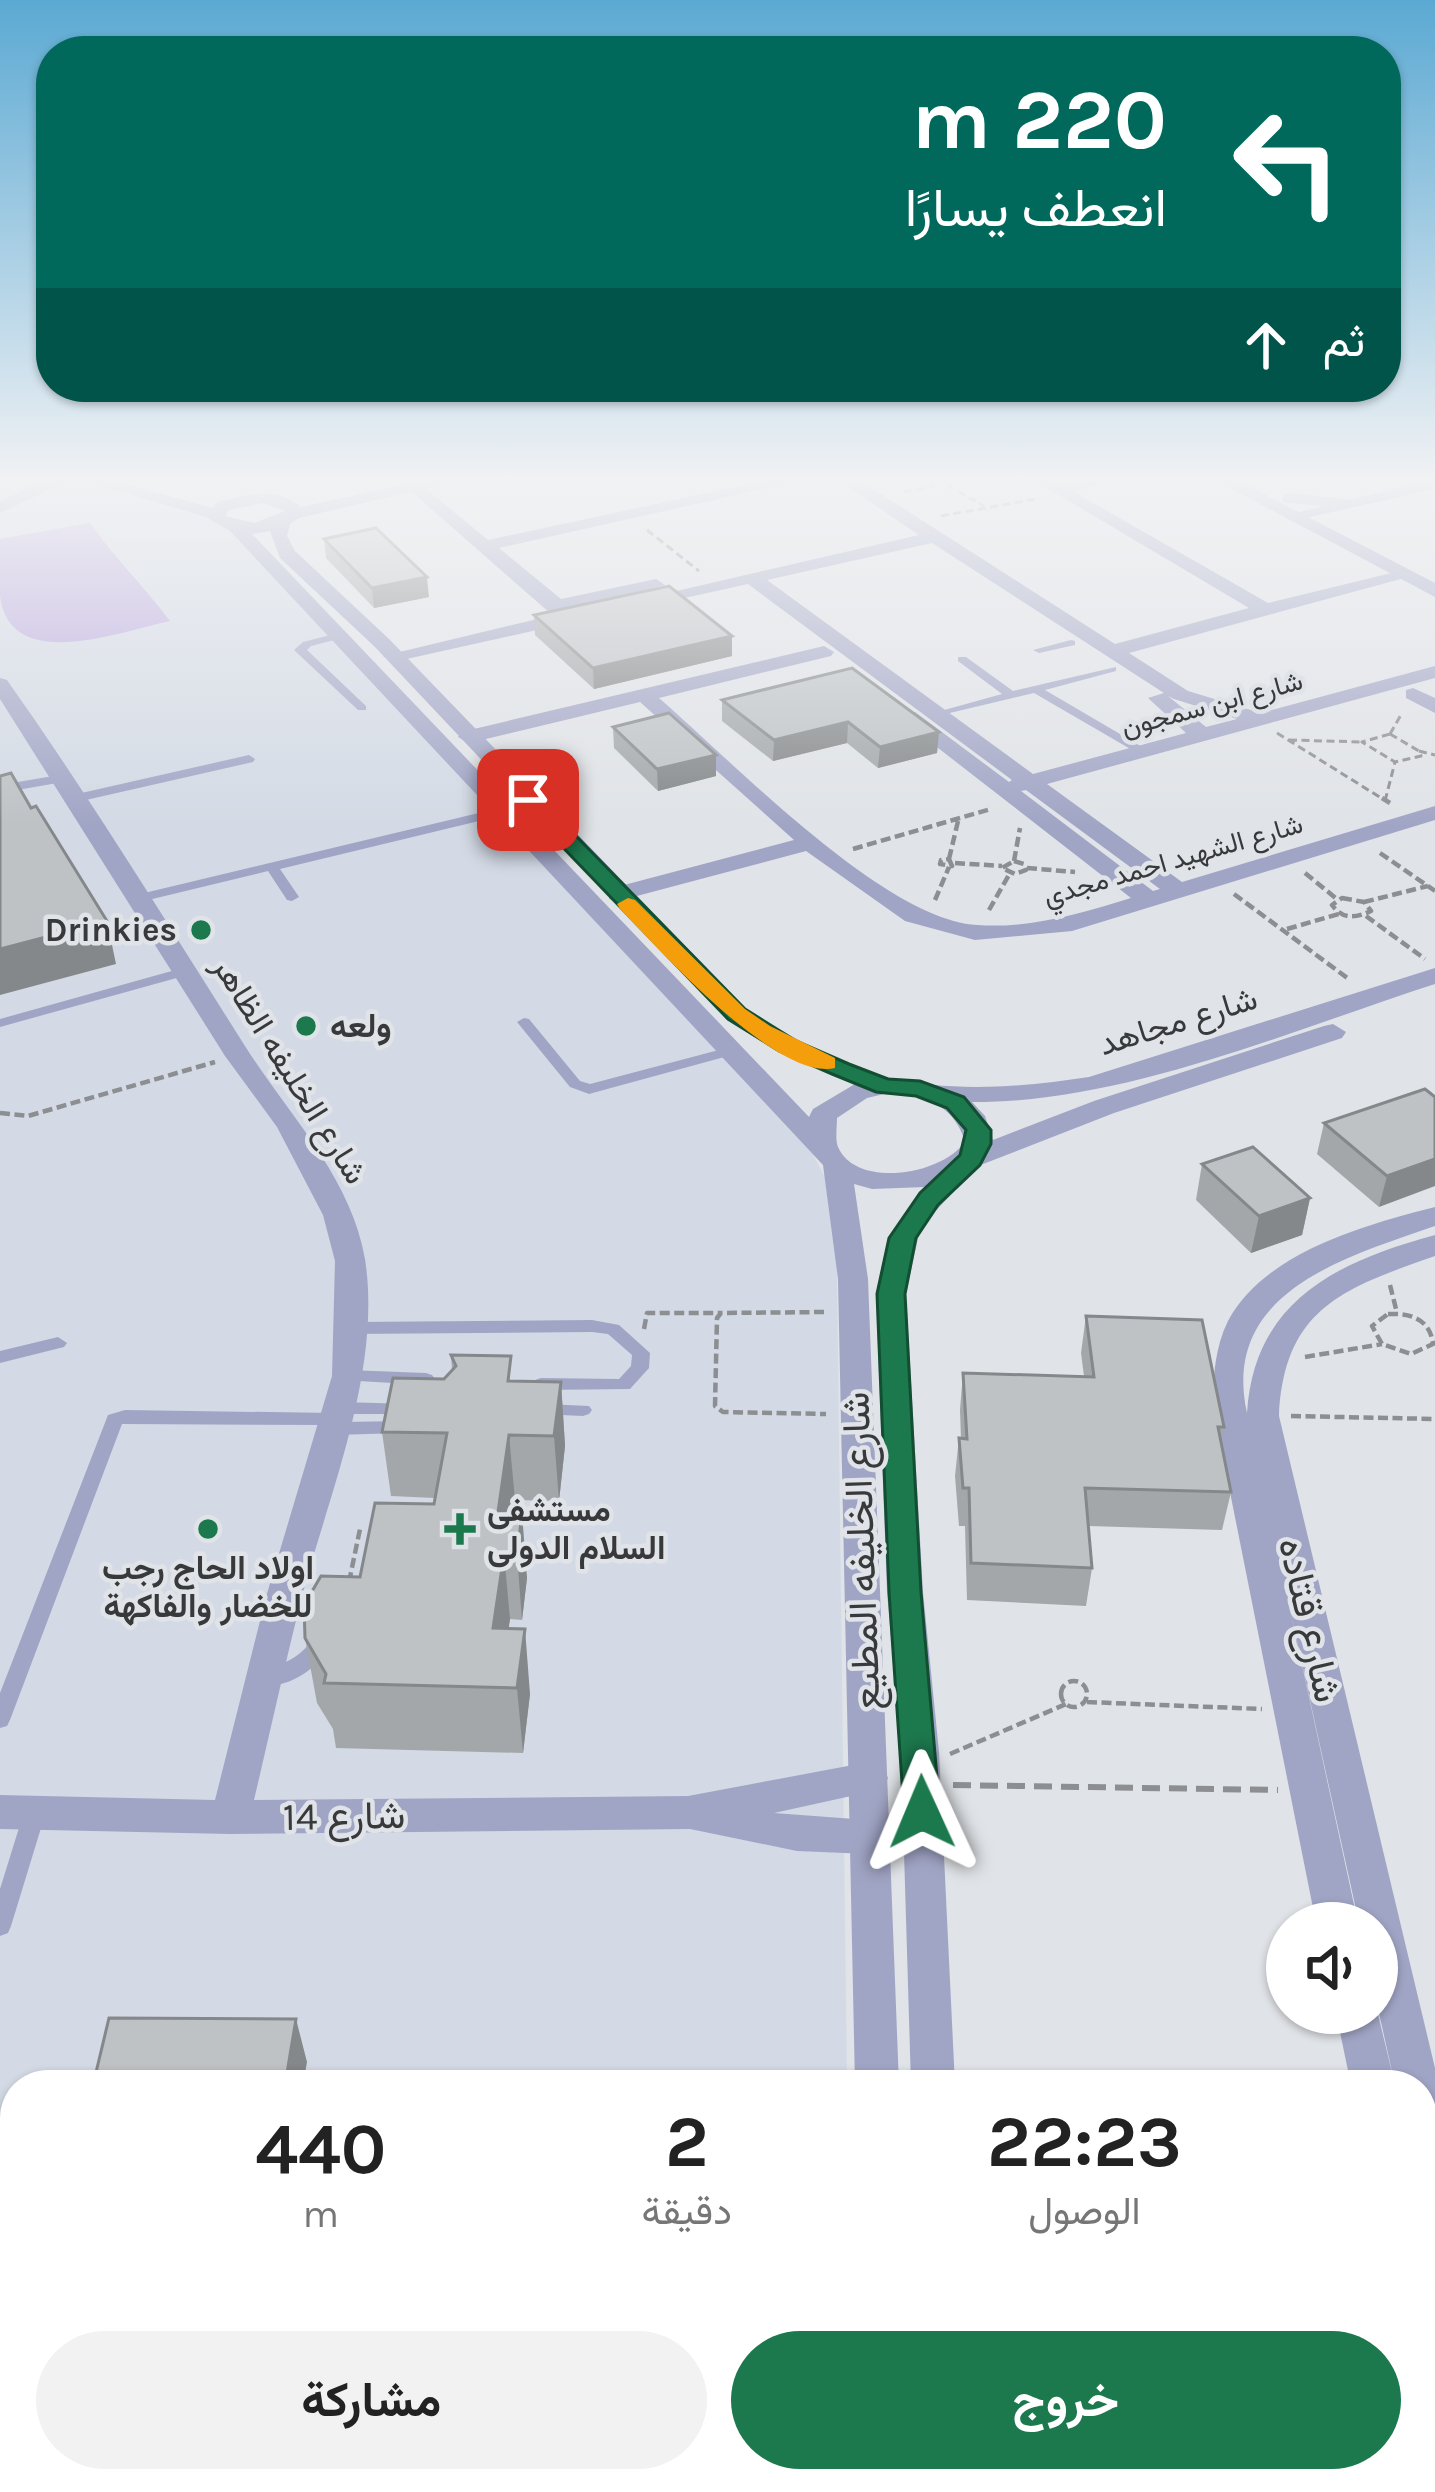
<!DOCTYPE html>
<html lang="ar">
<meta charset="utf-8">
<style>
body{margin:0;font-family:Karla,Vazirmatn,sans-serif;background:#f2f2f2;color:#222;direction:rtl;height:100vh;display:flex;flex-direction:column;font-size:45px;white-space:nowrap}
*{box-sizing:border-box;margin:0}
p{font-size:39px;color:#767676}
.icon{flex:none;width:66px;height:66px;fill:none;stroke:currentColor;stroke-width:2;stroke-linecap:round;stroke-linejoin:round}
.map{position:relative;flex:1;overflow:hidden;direction:ltr}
.drawer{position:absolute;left:0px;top:2070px;width:1437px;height:423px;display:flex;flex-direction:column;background:#fff;border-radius:48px 48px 0 0;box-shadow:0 3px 9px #0004;direction:rtl}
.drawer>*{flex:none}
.guide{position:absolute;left:36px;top:36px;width:1365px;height:366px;border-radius:48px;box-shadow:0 3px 9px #0004;direction:rtl;background:#00695c;color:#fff;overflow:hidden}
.buttons{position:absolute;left:1266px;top:1902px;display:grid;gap:24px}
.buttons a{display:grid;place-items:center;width:132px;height:132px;border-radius:50%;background:#fff;box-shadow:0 3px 9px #0004;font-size:60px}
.pin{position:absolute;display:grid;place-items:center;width:102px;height:102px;color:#fff;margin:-51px;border-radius:24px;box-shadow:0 6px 18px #0006}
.me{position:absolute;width:132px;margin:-66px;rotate:359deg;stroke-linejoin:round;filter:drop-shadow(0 0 9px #0008)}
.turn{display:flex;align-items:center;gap:42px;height:252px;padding:0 36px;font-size:54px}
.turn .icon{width:156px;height:156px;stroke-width:2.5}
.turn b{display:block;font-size:84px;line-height:102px}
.then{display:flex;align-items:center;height:114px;padding:0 36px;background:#0003;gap:24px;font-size:45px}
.eta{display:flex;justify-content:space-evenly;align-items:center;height:204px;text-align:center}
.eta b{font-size:72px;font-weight:700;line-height:84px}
.button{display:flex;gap:24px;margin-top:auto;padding:24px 36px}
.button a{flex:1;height:138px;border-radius:72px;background:#1c784d;color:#fff;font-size:48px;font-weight:700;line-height:138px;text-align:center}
.button a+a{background:#f2f2f2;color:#222}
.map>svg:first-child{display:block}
</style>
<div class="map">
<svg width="1435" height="2492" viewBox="0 0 1435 2492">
<rect width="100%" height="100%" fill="#e0e3e7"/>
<path fill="#d3dae5" d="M0,478H71L195,511L224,524L812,1153L836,1198L847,2085H15V2478H852L853,2492H0Z"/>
<path fill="#baa7df" d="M90,523C115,559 144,586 170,621C121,631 10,675 0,596C0,577 0,557 0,539Z"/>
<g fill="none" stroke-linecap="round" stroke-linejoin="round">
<path stroke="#8c8e91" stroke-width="3" stroke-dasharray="8 4.5" stroke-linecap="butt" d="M936,478L928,483H950L941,478
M947,485L984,506
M904,492L933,486
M941,516L1036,499
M647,530L699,571
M1277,733L1386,801
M1390,734L1419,751L1421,756L1395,762L1362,742Z
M1390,734L1402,713
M1289,740L1362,742
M1419,751L1435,755
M1385,801L1395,762"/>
<path stroke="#8c8e91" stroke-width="4.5" stroke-dasharray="10 4.5" stroke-linecap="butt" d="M1382,798L1390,803
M853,849L991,809
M1380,853L1435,891
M949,859L959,817
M949,859L952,866L940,864L941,860Z
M1014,861L1024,864L1026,870L1015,874L1002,868Z
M1014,861L1020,828
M955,863L1002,866
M1027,868L1075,872
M1305,873L1338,900
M1234,894L1350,980
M1342,898L1364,902L1371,911C1355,918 1343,920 1332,905Z
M935,900L949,867
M1364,902L1428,886
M989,910L1010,873
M1366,916L1425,959
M1287,929L1339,914
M0,1113L28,1116L215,1062
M1390,1285L1397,1313
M824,1312L721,1313L717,1318L715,1406L723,1412L826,1414
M1388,1314C1411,1313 1430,1319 1433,1344L1411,1354L1382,1344L1372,1326Z
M644,1329L647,1313H721
M1305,1357L1382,1344
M1291,1416L1435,1419
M349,1582L360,1529
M1061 1694a13 13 0 1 1 26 0a13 13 0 1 1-26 0Z
M1087,1702L1262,1709
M950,1754L1066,1704"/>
<path stroke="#8c8e91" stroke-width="6" stroke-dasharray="18 9" stroke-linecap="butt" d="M953,1785L1278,1790"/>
<path fill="#a1a5c5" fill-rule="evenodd" d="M342,632L346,633V637L311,646L307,650L366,706V710H358L294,650L303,642Z
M1071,640L1075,641V645L1039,653L1033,650Z
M958,657H966L1013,691L1116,667V671L1045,690L1149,751L1139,754L1034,693L937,716V712L1002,694L958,661Z
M249,755L255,759L253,762L77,802L71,798L77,794Z
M65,774L71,778L69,781L0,793V785Z
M508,806L512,807V813L280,869L299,897L292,901L287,900L268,871L140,902L133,898L140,894Z
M186,967L193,971L191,974L0,1027V1019Z
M524,1018L529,1019L580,1081L590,1084L734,1046L741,1050L739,1053L589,1094L570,1087L517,1022Z
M592,1320L619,1325L650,1353L649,1368L630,1389L541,1390L535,1388L532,1384L535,1380L541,1378L619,1379L631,1366L632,1355L608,1334L592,1332L352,1334L343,1328L352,1322Z
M58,1337L67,1343L64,1347L0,1363V1351Z
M348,1370L426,1373L432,1375L435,1379L432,1383L426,1385L342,1380L339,1376L342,1372Z
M340,1402L411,1404L414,1408L411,1412L405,1414H342L345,1419L343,1422L402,1421L408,1422L411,1427L408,1432L402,1433L334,1435L328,1434L325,1429L327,1425L122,1424L10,1720L7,1726L0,1728V1693L108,1415L125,1410L334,1413L331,1408L334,1404Z
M545,1404L589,1406L592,1410L589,1414L583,1416L539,1414L536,1410L539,1406Z
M284,1589C376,1621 308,1695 257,1685L254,1679L257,1673C277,1667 329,1649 305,1619C297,1608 283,1606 274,1597L277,1592Z
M34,1806L42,1809L45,1815L11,1926L8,1933L0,1936V1889L23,1815L26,1809Z
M566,2478H594L591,2492H563Z
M672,2478H705L713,2492H680Z
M753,2478C772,2478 794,2472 802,2492C783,2492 761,2492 753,2478Z"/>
<path fill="#a1a5c5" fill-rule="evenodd" d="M52,478H75L0,513V501Z
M396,478H413L488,540L777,478H812L499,548L561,599L656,579L665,585L550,613Z
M835,478H856L1115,644L1249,608L1030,478H1051L1061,484L1119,478L1074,492L1268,603L1408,569V577L1129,653L1188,691L1261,713L1435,666V678L1047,784L1182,882L1435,806V820L1072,931L975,940L905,921L806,851L618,901L609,899V889L794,840L640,702L469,743L458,737L461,732L824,646L834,652L831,656L659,698C731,760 884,920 977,925C1030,929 1082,913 1131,898L897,716L901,712H915L1009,782L1012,780L748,584L639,608L629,602L919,535ZM932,543L1164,693L1148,698L1186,733L1033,774L767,580ZM1168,696L1174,699L1237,719L1206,727ZM1026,790L1160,889L1153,891L1021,791Z
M1435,479V489L1292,521L1283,516Z
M575,610L582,612V620L393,662L383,656Z
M0,678L7,680C91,799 167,923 245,1046C288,1114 351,1177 365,1259C382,1369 330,1491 302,1596C285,1664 270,1732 254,1800L688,1796L869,1762L883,1767L888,1778L883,1789L774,1813L868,1820L882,1825L888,1837L882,1849L868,1854L797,1851L690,1829L230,1834L0,1829V1795L215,1800L266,1597L332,1376L335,1261L323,1215L277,1127L225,1056L0,699Z
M1413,688L1435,698V713L1406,698V690Z
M1435,1207V1226C1347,1257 1220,1291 1247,1413C1254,1301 1336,1262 1435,1235V1256C1344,1288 1284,1308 1279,1416L1435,2068V2183L1422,2178V2085H1395L1377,2004V1923H1359L1286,1591L1358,1923H1316L1212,1402C1214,1374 1215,1347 1228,1321C1265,1252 1365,1225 1435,1207Z
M1377,2010L1395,2085H1351L1336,2013Z
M1422,2283L1435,2289V2390L1422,2385Z
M949,2478H1005L1010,2492H955Z"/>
<path fill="#a1a5c5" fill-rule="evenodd" d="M76,478H105L213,508L217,502C245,496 277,485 301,507L435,478H470L299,518L290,524L287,536L295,551L389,639L745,1008C788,1035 837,1065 887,1077C951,1093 1024,1087 1089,1077L1435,968V984C1289,1031 1125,1103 972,1102L985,1116L993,1140L1094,1101L1324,1026L1333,1024L1346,1032L1342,1038L1114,1113L978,1166L927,1220L918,1238L906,1294L923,1592L939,1752L955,2085H911L901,1752L887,1592L876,1294L888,1238L925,1187L872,1189L854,1184L868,1279L899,2085H855L838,1279L823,1165L230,531L206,517ZM263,503L285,511L254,523L225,516L229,510ZM270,531L280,558L375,647L727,1020L779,1052L855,1084L813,1109L809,1117L252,534ZM884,1094C923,1095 952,1102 965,1141C945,1174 857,1190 838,1147C835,1140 837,1126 837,1118L867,1098Z
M1211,478H1233L1435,583V597Z
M1289,493L1347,499L1356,504L1347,509L1283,502V494Z
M863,2478H913V2492H863Z
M927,2478H977V2492H927Z"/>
</g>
<path fill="#a3a7a9" d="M324,539L429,597L374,608L326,558Z
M534,615L732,656L594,689L535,635Z
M722,700L939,732L937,753L878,768L847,743L773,761L722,721Z
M613,727L716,776L658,791L614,748Z
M1435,1097L1379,1207L1317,1154L1324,1123Z
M1202,1164L1310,1198L1302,1235L1251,1253L1196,1200Z
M1086,1316L1224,1427L1221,1442L1231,1492L1222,1530L1088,1526L1092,1568L1086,1606L967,1600L965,1526H959L955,1476L959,1438L961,1439L960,1410L963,1373L1084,1376L1081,1353Z
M451,1355L513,1381L561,1382L565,1446L559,1501L515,1500L513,1513L527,1578L522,1620L510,1619L508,1629L530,1694L523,1753L336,1748L333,1729L317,1703L305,1638L360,1577L434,1504L435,1498L391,1496L382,1432L452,1370Z"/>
<path fill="#85888a" d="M427,577L429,597L374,608L372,588Z
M732,636V656L594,689L593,668Z
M848,722L847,743L773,761L774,740Z
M939,732L937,753L878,768L880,747Z
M716,755V776L658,791L657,769Z
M107,921L116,964L0,995V949Z
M1435,1159V1186L1379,1207L1387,1176Z
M1310,1198L1302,1235L1251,1253L1259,1216Z
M561,1382L565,1446L559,1501L554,1436Z
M509,1435L515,1500L508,1554H504L510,1619L500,1688L493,1628L498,1512Z
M522,1513L527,1578L522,1620L517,1555Z
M525,1629L530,1694L523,1753L517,1688Z
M296,2019L307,2062L303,2085H285Z
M66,2478H96L93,2492H63Z"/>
<path fill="#bec2c5" stroke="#85888a" stroke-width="3" d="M376,528L427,577L372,588L324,539Z
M669,586L732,636L593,668L534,615Z
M852,668L939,732L880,747L848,722L774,740L722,700Z
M669,713L716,755L657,769L613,727Z
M11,773L31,808L36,806L107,921L0,949V776Z
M1425,1089L1435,1097V1159L1387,1176L1324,1123Z
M1253,1147L1310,1198L1259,1216L1202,1164Z
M1086,1316L1202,1320L1224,1427H1218L1231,1492L1085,1488L1092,1568L971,1563L969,1488H963L959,1438L967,1439L963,1373L1094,1377Z
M451,1355L511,1356L508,1381L561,1382L554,1436L509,1435L498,1512L522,1513L517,1555L504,1554L493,1628L525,1629L517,1688L324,1683L326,1674L305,1638L304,1605L321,1576L360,1577L375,1503L434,1504L447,1433L382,1432L393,1378L444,1379L456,1366Z
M109,2018L296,2019L285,2085H93Z
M0,2411L15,2412V2478H66L63,2492H0Z"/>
<linearGradient id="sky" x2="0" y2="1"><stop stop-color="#5ba9d3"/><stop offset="0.58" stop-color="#f1f2f4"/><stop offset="1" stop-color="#f1f2f4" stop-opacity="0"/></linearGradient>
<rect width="1435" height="827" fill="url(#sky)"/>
<path fill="#1c784d" stroke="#124e32" stroke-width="3" d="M528,794L536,795L745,1009L796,1041L849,1064L888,1079L920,1081L964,1097L991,1130V1144L980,1165L938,1205L916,1238L905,1294L921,1592L940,1812L934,1823L922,1827L909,1823L904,1812L889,1592L877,1294L889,1238L920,1193L960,1155L966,1130L947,1108L916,1096L876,1092L832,1074L779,1051L728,1019L521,804V795Z"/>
<path fill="#f59e0b" d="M628,898L635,900L745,1009L770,1026L835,1058V1068C776,1081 659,949 620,909L617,904Z"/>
<g fill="#1c784d" stroke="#e0e3e7" stroke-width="4.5">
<circle cx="201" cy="930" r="12"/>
<circle cx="306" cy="1026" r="12"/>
<circle cx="208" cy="1529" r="12"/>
<path d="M454 1511h12v12h12v12h-12v12h-12v-12h-12v-12h12z"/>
</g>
<g text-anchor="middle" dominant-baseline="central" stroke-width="9" stroke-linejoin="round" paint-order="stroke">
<g font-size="27" fill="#38393b" stroke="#e0e3e7">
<text transform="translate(1212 704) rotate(-15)">شارع ابن سمجون</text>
<text transform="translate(1173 860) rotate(-16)">شارع الشهيد احمد مجدي</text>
</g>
<g font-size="33" font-weight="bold" fill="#38393b" stroke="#e0e3e7" text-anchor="start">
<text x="177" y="930" text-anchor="end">Drinkies</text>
<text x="330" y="1026">ولعه</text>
<text x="487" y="1510">مستشفى<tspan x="487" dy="38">السلام الدولى</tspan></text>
<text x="208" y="1568" text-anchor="middle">اولاد الحاج رجب<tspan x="208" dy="38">للخضار والفاكهة</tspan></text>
</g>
<g font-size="33" fill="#38393b" stroke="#e0e3e7">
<text transform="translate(1178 1021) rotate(-17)">شارع مجاهد</text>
<text transform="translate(290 1070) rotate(58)">شارع الخليفه الظاهر</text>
</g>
<g font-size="39" fill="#38393b" stroke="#e0e3e7">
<text transform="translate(861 1551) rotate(-92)">شارع الخليفه المطيع</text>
<text transform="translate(1310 1620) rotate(77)">شارع قتاده</text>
<text transform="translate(344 1816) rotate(-1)">شارع 14</text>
</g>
</g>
</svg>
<div class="buttons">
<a><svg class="icon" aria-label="sound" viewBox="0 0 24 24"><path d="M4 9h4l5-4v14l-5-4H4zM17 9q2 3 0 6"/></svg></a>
</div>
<div class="pin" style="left:528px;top:800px;background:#d93025"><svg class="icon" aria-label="arrive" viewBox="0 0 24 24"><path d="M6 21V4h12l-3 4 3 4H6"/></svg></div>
<svg class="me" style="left:922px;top:1812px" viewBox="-20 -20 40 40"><path d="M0-17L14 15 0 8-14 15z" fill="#1c784d" stroke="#fff" stroke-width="4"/></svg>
<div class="guide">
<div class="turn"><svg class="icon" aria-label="left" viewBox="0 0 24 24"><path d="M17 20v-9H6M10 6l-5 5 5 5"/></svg><div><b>220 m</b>انعطف يسارًا</div></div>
<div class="then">ثم<svg class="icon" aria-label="ahead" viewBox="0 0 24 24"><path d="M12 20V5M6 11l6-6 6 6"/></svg></div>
</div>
<section class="drawer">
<div class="eta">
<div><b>22:23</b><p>الوصول</p></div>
<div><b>2</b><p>دقيقة</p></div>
<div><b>440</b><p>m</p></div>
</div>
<div class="button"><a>خروج</a><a>مشاركة</a></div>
</section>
</div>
